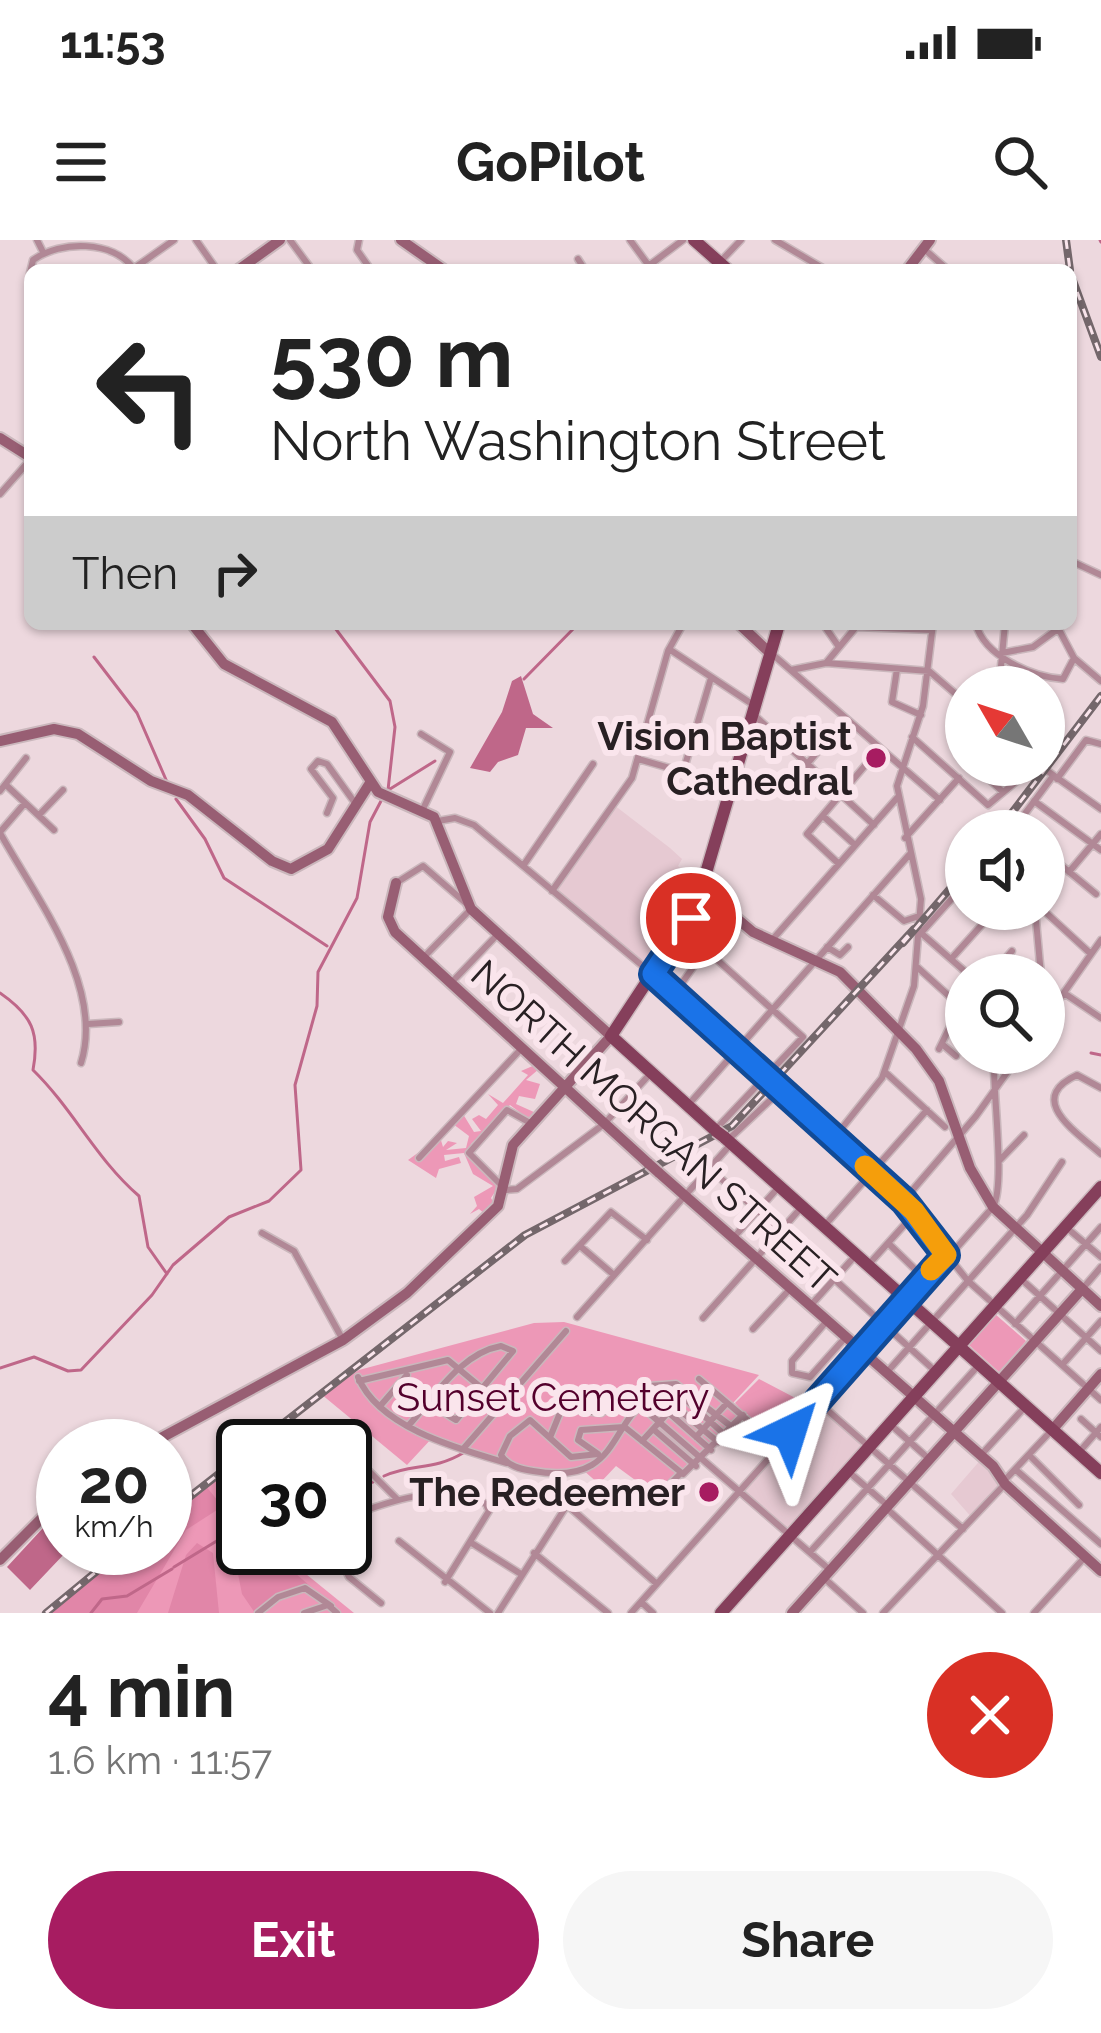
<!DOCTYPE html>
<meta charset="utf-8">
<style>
body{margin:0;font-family:Raleway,sans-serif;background:#f6f6f6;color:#222;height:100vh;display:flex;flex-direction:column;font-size:45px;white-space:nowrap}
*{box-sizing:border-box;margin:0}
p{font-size:39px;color:#767676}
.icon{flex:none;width:66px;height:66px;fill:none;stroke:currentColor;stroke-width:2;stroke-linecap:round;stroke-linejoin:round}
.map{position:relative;height:1373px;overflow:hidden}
.drawer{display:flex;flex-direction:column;background:#fff;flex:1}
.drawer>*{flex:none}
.banner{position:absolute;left:24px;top:24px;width:1053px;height:366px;border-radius:18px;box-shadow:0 3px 9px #0004;background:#fff;color:#222;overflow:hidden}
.needle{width:78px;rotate:309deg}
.controls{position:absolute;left:945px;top:426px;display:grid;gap:24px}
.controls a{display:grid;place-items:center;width:120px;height:120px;border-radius:50%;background:#fff;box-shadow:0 3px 9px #0004;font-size:60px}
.speed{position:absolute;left:36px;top:1179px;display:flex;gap:24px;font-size:60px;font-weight:700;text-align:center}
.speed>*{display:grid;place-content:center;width:156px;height:156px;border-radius:50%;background:#fff;box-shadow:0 3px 9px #0004;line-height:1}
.speed small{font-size:30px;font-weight:400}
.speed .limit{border:6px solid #111;border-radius:18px;background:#fff;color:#111}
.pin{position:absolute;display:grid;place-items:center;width:102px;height:102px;color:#fff;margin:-51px;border:6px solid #fff;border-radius:50%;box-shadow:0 3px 12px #0007}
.me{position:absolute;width:132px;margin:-66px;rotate:41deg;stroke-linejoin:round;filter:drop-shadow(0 0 9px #0008)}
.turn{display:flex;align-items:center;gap:42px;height:252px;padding:0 48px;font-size:54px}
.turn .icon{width:156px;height:156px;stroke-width:2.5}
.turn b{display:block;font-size:84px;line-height:102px}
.then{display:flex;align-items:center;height:114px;padding:0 48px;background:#0003;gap:24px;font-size:45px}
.round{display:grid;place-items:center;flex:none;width:126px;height:126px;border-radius:63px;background:#f6f6f6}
.summary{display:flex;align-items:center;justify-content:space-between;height:204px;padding:0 48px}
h1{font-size:72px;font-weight:700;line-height:90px}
.primary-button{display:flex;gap:24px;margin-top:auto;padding:24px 48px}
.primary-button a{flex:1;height:138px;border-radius:72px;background:#a71c61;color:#fff;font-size:48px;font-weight:700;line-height:138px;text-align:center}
.primary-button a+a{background:#f6f6f6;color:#222}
.status{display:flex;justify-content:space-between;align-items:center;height:84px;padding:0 60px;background:#fff;direction:ltr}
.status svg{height:33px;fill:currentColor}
header{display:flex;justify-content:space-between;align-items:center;height:156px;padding:0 48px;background:#fff;font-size:54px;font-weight:700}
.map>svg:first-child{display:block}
</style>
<div class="status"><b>11:53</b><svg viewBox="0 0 49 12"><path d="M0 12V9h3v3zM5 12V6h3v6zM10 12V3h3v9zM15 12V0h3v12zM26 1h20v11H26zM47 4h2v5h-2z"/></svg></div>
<header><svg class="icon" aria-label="menu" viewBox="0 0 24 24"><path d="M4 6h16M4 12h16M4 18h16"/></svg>GoPilot<svg class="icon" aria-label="search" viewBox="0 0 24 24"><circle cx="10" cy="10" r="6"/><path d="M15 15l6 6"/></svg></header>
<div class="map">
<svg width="1101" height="1373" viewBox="0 0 1101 1373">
<rect width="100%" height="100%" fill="#edd8de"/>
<path fill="#e6c9d2" d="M614,565L670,608L682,619L678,626L702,649L653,734L552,651Z
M817,1161L869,1208L791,1295L739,1250Z
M983,1217L1004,1242L973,1279L951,1254Z"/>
<path fill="#ed98b7" d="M535,825L539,829L526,840L540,844L535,859L519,856L516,864L536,873L530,880L510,865L471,904L469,917L498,947L491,958L495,965L486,975L479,969L470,974L477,966L474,957L493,946L473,934L464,913L444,915L445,921L459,917L461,923L439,929L436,938L408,920L440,897L443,907L448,901L457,903L446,910L466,908L469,896L453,884L463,874L474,892L481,891L472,879L479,875L486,879L498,865L488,854L503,863L528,835L521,831Z
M995,1074L1026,1101L999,1132L969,1105Z
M564,1082L759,1135L733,1163L741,1170L735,1163L759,1139L803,1162L775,1198L745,1172L661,1259L616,1226L599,1244L583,1230H526L433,1197L407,1225L321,1154L359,1130L534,1083Z
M214,1238L243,1280V1308H274L354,1373H46L125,1308H165V1276Z"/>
<path fill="#e186a8" d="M205,1245L218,1261L217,1270L186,1290L137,1373H46L125,1308H165V1276Z
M243,1294V1308H266L317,1352C295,1345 273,1361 255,1373L242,1354L233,1309Z
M197,1303L213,1313L219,1373H168L186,1315Z"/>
<path fill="#bf6789" d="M521,436L533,474L553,488H526L518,515L498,522L490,532L470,528L502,472L512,441Z
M43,1288L67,1311L30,1350L7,1327Z"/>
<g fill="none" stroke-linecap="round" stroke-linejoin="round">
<path stroke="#bf6789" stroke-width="3" d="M1100,0L1101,2
M332,384L390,461L395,487L388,550
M94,417L137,473L167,542
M524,439L578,384
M390,549L435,521
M176,559L205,599L224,638L327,706
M0,753C32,775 40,793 33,830C73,869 96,919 139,956L148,1007L167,1034
M1091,813L1101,815
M0,1128L34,1117L68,1131L81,1130L152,1055L173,1025L229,977L269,961L301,930L295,845L317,766L318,732L357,658L370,582L381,561
M384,1236C412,1223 433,1231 463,1213
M345,1249L373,1242
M174,1327L243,1285
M91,1373L102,1359L127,1356L172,1329"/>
<defs>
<path id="street" d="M37,0L43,12
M196,0L217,30
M290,0L312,30
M359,0L357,10L371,30
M630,0L652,30
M775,0L826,30
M923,8L948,30
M578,19L585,30
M719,23L741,0
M133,29L174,0
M643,30L683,0
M30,33L33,20C61,0 113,0 134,29
M0,254L30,220
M1071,321L1101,335
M823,384L839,407
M976,384C984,416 1032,437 1063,439L1074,418
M1056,384L1074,418L1101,441
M856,387L932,390
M669,409L752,464
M771,413L940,560
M1002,413L1033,407L1059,388
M826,423L856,387
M897,429L892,462L921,475
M791,430L826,423L929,431L966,463
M999,447L1005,384
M753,474L874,585
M421,494L450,512L423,569
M912,497L988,565L1036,525
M966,512V518
M638,519L729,545
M973,525L1002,551
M1039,525L1101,569
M683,532L711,438
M1057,539L1086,500L1101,504
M6,545L54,590
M788,546L832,495
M0,551L26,518
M1034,561L1101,610
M327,573L333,558L311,529L318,521L327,524L355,563
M40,574L63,550
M823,576L855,605
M438,581L455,578L474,585L675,753L904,961L968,1041L1101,1160
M1012,591L1053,536
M0,592L25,563
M0,593C36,658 105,746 81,823
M905,598L959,538
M1044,611L1096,654
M839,624L807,594L879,509
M523,626L593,524
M1069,632L1101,594
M396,643L423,626L468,665
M552,651L632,538L668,411L683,384
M873,655L904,681L919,676
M1035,669L1041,735
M1042,669L1091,714
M684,690L803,797L715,890
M921,693L966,643
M921,693L969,735
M772,700L897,558
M827,707L840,715L848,707
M423,718L471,669
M951,719L996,669
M916,726L960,766L939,809
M991,735L1012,711
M451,743L498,694
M675,753L706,709
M1064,753L1101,778
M1044,781L1101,700
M88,784L119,782
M942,804L956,816
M886,833L945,887
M1101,848L1077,835C1025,859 1075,891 1101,914
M689,864L909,615
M532,884L507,870L469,913L506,950L517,949L604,884L651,833
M730,898L781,850
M834,898L882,838L914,746L921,659L897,546L923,466L933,384
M419,918L521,809
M999,921L1024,895
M710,929L781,991
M904,960L976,876L1021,813
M826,984L927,870
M1067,988L1101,1017
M262,993L294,1011L343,1100
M734,997L777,949
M888,1003L924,1038
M580,1006L614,1035
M565,1021L611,972L647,1000
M870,1023L915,973
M834,1039L934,1130
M1021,1039L1101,1111
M1084,1047L1101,1027
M812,1064L855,1016
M577,1077L731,904
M703,1078L800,969
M826,1082L792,1121V1133L810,1137L845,1098
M1015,1084L1101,987
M753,1089L790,1049
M1062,1125L1101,1081
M888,1131L1027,975L1062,922
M358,1137C379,1188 459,1209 507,1223
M405,1137C421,1152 437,1170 456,1180L513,1111L501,1106C461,1113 435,1156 409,1185
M699,1139L778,1206
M359,1141L448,1120L501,1164
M683,1157L725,1195
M817,1161L963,1289
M381,1165L407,1135
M643,1168L830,1330
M669,1173L711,1210
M1081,1179L1101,1197
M891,1185L929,1219
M626,1188L683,1234L743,1175
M653,1189L696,1226
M551,1195L562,1168L601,1173L649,1146L676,1144L732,1187
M696,1197L727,1163
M642,1201L688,1151
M322,1206L332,1197L344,1206
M345,1207L397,1259
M463,1209L566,1091
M1080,1211L1101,1187
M598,1214L571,1217L530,1180L510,1196L501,1215C508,1226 520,1229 533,1231C627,1247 605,1174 660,1154L718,1202
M598,1214L578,1200L581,1190L624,1187
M981,1215L1024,1168
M1031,1217L1079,1265
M1016,1230L1101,1304
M850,1233L888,1266
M1004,1241L1051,1191
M660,1254L680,1234
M886,1268L1002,1373
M345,1278C386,1262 444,1241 486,1264L489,1271L445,1342
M399,1301L490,1373
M470,1302L521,1334
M335,1308L349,1337L381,1363
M810,1312L978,1126
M534,1313L608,1373
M825,1339L863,1373
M641,1362L653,1373
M258,1373L278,1357L305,1348L331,1366
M304,1373L328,1365L337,1373
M498,1373L567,1265L657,1344
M631,1373L993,967C1006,943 992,850 994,813
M883,1373L1004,1245
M1034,1373L1085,1317"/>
<path id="secondary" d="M401,0L444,30
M238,30L280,0
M907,30L930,0
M0,198L30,217
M739,384L770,413
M0,501L54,489L78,494L151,541L188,555L272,621L291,629L328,609L370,543
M396,643L388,677L395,692L649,924
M702,649L753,692L840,732L916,809L939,841L970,928L993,967L1101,1066
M658,932L993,1226L1005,1244L1101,1331
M1053,1189L1101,1134
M146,1206L343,1100L407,1053L498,966L513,905L611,796L471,669L434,577L378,552L332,482L224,424L192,384
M0,1320L63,1257
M792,1373L1082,1049"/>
<path id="primary" d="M694,0L728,30
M716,891L611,796L696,667L779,384
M724,897L1101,1233
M721,1373L1101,947"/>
</defs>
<use href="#street" stroke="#cab7bc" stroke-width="9"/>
<use href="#secondary" stroke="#cab7bc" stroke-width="14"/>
<use href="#primary" stroke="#cab7bc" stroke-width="15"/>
<use href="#street" stroke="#b18896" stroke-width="6"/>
<use href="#secondary" stroke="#985e73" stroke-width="10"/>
<use href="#primary" stroke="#853f5b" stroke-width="12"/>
<defs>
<path id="rail" d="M1066,0L1070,30
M1071,35L1101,117
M998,591L1101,456
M903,703L966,630
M254,1206L525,995L732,886L914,689
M165,1276L243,1215
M46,1373L125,1308"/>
</defs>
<use href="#rail" stroke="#74676b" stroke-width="8"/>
<use href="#rail" stroke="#fae5ec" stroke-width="3" stroke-dasharray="9" stroke-linecap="butt"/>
<defs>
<path id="secondary-bridge" d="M649,924L658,932"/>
<path id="primary-bridge" d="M716,891L724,897"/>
</defs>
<use href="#secondary-bridge" stroke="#cab7bc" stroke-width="14" stroke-linecap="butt"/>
<use href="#primary-bridge" stroke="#cab7bc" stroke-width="15" stroke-linecap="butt"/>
<use href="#secondary-bridge" stroke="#985e73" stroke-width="10"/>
<use href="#primary-bridge" stroke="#853f5b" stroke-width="12"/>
</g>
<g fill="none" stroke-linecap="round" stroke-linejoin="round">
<defs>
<path id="route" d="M691,678L653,734L904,961L946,1015L790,1192"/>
</defs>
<use href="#route" stroke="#114b97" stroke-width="30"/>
<use href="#route" stroke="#1a73e8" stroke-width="21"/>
<path stroke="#f59e0b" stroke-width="21" d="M865,926L914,971L946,1015L931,1030"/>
</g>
<g fill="#a71c61" stroke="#fae5ec" stroke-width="4.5">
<circle cx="876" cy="518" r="12"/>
<circle cx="709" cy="1252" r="12"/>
</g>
<g text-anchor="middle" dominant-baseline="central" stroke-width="12" stroke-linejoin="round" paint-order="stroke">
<g font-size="39" font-weight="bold" fill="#282023" stroke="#fae5ec" text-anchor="end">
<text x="852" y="496">Vision Baptist<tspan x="852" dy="45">Cathedral</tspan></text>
<text x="685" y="1252">The Redeemer</text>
</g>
<g font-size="39" fill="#282023" stroke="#fae5ec">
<text transform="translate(654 886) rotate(42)">NORTH MORGAN STREET</text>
</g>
<g font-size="39" fill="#54002c" stroke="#fae5ec">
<text x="553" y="1157">Sunset Cemetery</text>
</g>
</g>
</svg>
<div class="controls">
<a><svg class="needle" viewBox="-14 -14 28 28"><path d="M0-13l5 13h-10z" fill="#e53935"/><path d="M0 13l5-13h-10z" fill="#767676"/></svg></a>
<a><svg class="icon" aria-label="sound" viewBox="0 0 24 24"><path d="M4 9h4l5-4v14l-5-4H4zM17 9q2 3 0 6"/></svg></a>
<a><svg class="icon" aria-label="search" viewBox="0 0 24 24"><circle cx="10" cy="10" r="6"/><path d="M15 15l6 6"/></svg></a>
</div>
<div class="speed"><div>20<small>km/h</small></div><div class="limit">30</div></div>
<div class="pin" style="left:691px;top:678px;background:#d93025"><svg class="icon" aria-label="arrive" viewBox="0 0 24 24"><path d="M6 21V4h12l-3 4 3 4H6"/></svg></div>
<svg class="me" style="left:790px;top:1192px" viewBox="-20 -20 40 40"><path d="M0-17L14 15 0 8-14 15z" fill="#1a73e8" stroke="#fff" stroke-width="4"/></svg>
<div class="banner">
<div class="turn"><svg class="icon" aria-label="left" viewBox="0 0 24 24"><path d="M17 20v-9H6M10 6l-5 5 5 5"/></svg><div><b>530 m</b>North Washington Street</div></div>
<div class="then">Then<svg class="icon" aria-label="right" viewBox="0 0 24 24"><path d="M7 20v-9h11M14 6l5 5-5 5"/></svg></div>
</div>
</div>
<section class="drawer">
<div class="summary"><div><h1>4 min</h1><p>1.6 km · 11:57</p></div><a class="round" style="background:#d93025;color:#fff"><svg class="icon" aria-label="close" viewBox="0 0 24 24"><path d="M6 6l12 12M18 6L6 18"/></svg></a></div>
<div class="primary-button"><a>Exit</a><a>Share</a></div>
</section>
